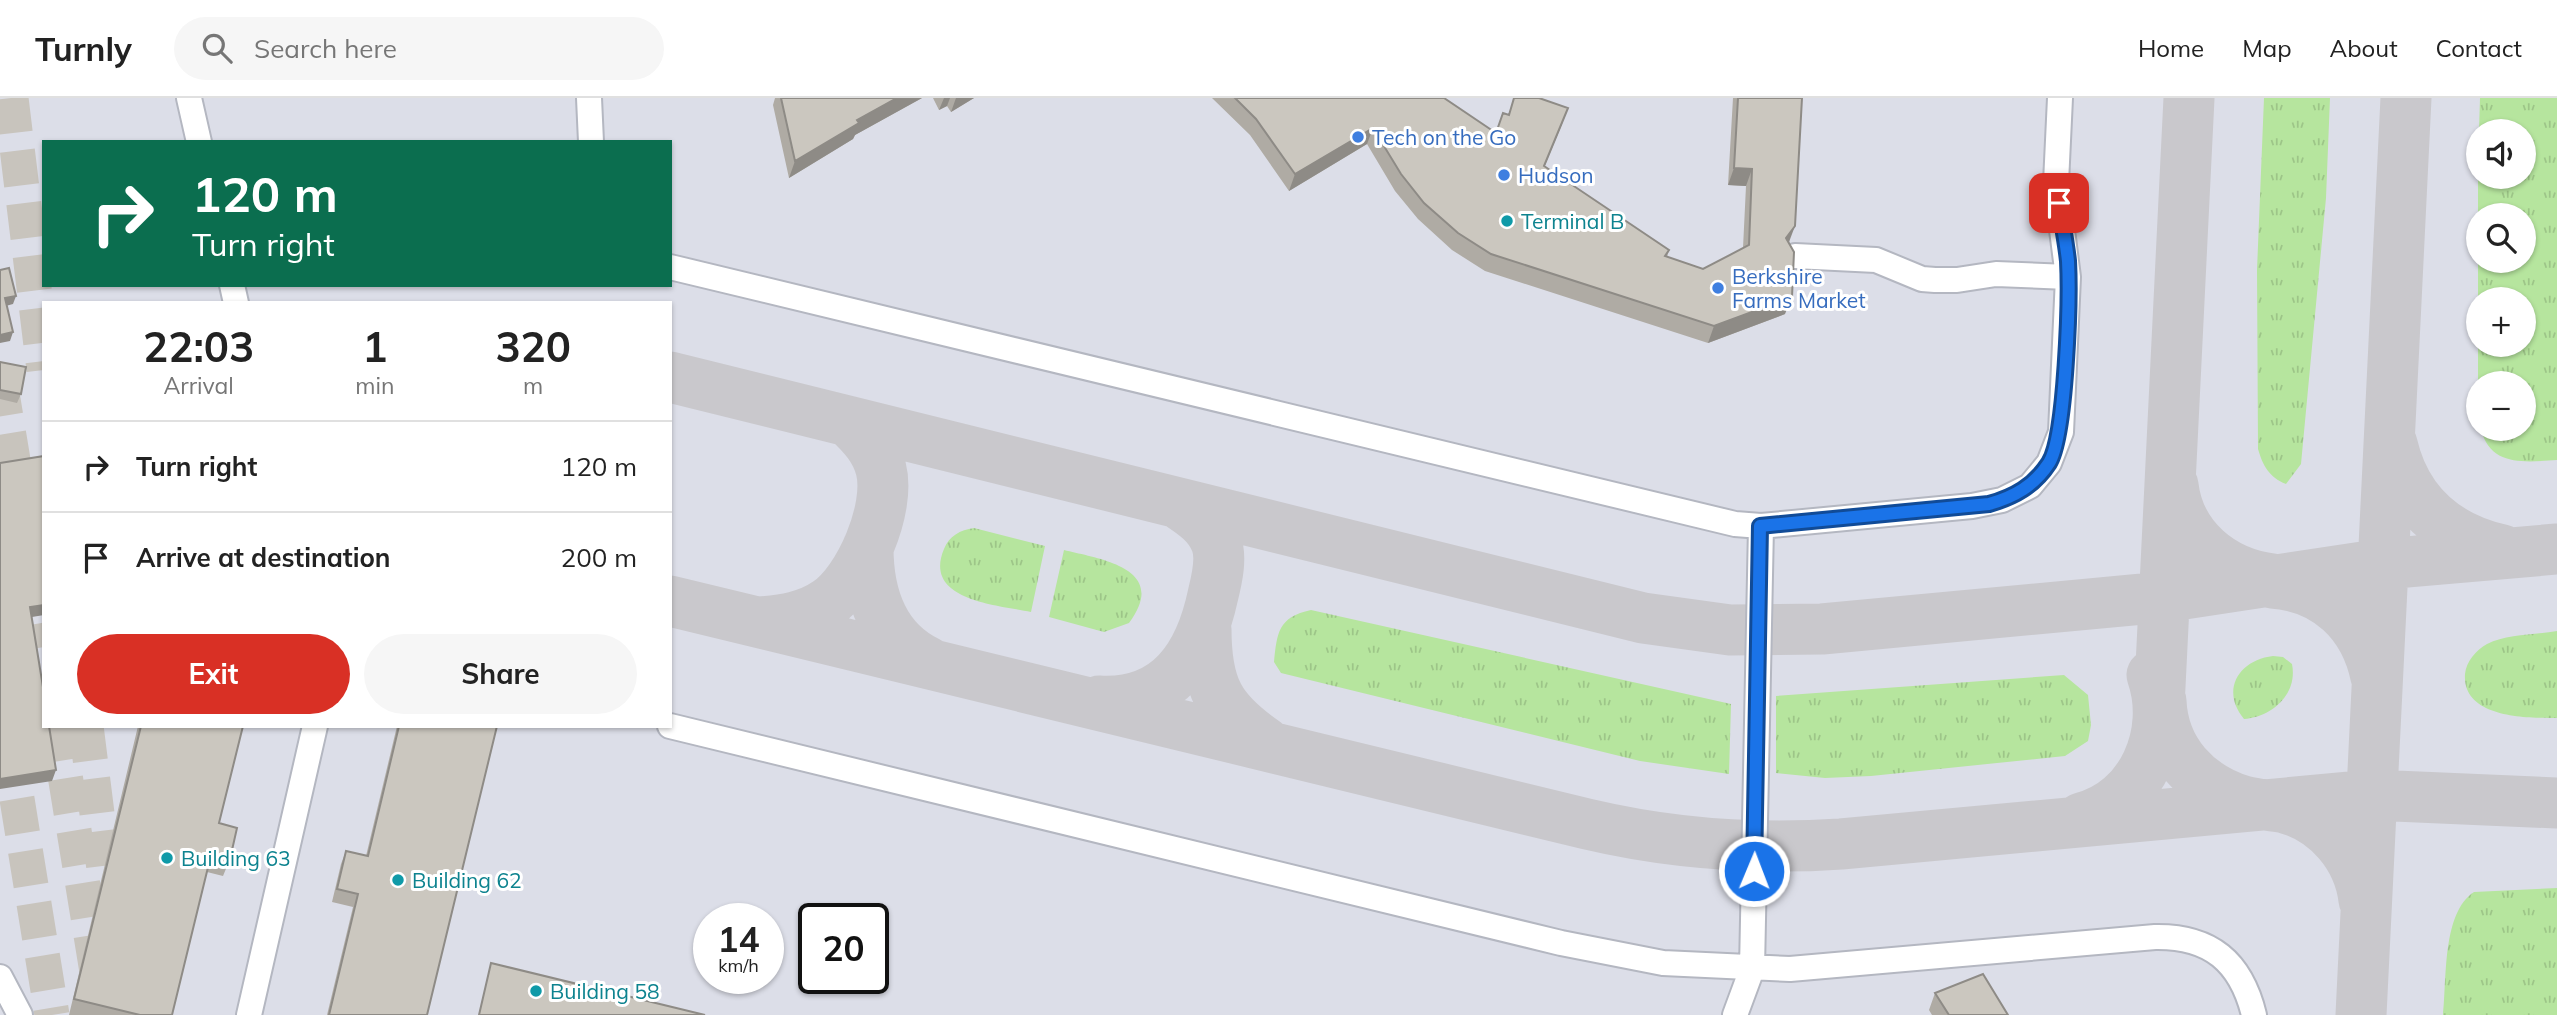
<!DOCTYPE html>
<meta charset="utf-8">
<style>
body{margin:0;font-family:Mulish,sans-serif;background:#f6f6f6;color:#222;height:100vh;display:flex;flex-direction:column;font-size:26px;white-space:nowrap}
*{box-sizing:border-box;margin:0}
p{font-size:23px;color:#767676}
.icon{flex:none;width:38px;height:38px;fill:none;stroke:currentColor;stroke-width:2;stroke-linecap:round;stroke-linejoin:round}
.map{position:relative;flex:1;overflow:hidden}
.details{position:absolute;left:42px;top:203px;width:630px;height:427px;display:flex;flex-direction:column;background:#fff;border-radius:0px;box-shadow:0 2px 5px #0004}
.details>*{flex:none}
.guide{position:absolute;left:42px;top:42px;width:630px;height:147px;border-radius:0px;box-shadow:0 2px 5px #0004;background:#0b6e4f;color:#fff;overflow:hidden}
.controls{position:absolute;left:2466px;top:21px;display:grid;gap:14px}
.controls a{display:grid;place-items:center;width:70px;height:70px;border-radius:50%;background:#fff;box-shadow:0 2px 5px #0004;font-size:35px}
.speed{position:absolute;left:693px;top:805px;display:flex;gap:14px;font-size:35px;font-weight:700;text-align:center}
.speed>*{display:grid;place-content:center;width:91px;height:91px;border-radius:50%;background:#fff;box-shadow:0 2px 5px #0004;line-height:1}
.speed small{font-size:18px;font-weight:400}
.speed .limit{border:4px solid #111;border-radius:10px;background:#fff;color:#111}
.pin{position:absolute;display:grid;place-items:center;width:60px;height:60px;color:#fff;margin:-30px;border-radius:14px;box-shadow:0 4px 10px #0006}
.me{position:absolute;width:77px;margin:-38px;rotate:1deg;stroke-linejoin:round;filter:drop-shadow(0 0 5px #0008)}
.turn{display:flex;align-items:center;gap:24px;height:147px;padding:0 35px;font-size:32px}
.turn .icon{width:91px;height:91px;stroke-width:2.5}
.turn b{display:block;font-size:49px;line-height:60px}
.eta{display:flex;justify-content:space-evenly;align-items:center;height:119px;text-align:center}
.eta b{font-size:42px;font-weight:700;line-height:49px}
.button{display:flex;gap:14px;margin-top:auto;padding:14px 35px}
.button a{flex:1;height:80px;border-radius:42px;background:#d93025;color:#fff;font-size:28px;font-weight:700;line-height:80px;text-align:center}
.button a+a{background:#f6f6f6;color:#222}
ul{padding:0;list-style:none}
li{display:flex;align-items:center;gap:21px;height:91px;padding:0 35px;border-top:2px solid #e0e0e0}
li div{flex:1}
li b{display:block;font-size:26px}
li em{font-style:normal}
header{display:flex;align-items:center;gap:42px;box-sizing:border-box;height:98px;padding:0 35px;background:#fff;border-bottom:2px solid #e0e0e0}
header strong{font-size:33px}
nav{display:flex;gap:38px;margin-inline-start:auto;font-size:24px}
.search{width:490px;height:63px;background:#f6f6f6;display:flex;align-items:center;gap:18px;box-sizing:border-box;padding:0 24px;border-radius:38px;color:#767676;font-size:26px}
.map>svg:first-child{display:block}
</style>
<header>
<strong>Turnly</strong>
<div class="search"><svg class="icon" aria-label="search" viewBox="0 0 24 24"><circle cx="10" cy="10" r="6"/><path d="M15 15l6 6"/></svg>Search here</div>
<nav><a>Home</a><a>Map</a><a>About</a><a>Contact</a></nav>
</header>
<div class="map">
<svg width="2557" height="917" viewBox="0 0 2557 917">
<defs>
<pattern id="grass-tufts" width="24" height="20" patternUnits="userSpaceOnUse" patternTransform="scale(1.75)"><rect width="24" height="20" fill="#b6e59e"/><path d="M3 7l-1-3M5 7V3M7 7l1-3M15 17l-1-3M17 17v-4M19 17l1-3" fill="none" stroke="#9dc588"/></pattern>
</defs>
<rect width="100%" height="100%" fill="#efe9e1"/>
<path fill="#dcdee8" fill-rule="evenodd" d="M0,0H2557V917H0ZM2478,33H2524V79H2478ZM44,44H670V187H44ZM2478,117H2524V163H2478ZM2478,201H2524V247H2478ZM44,205H670V628H44ZM2478,285H2524V331H2478ZM709,821H768V880H709ZM814,821H873V880H814Z"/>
<path fill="url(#grass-tufts)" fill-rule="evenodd" d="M2264,0H2330L2326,100L2301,366L2286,386C2269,379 2263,368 2258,351L2257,172Z
M2480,0H2557V362C2525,364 2490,369 2481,331H2524V285H2478V315V44V79H2524V33H2479ZM2524,117V163H2478V117ZM2524,201V247H2478V201Z
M974,430L1045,448L1031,514C999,507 922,503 944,451C949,438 960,432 974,430Z
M1064,452C1100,461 1170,470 1129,525L1104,534L1049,519Z
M1311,512L1731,606L1729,676L1640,663L1281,575L1274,564C1277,535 1278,519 1311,512Z
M2557,533V620C2527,620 2462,620 2465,576C2466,564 2476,552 2487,546C2507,536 2535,537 2557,533Z
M2273,558L2283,559L2292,566C2298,596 2272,619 2244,621C2220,592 2239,562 2273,558Z
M2064,577L2088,597L2091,627L2088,643L2065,658L1871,678L1825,680L1776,675V598Z
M2557,790V917H2443C2447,881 2442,815 2474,794Z"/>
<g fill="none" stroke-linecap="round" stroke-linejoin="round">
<path stroke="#c9c8cc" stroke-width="51" d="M670,279L1643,520L1730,532L1822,531L2164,499L2383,466L2557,451
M2392,346C2405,403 2444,439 2502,452
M2173,387C2179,440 2222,475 2273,481
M868,449C868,497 882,542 928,564
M2272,485C2327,489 2365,525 2376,579
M670,503L1587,726C1672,746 1753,752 1841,746L2372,697L2557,705
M760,524C783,522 807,519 827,505C860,483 891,410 881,371C876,351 863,337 848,323
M1206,531C1206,589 1219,613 1266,645
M1099,603C1169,607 1200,558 1213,497C1217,481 1222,459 1216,444C1209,426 1194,416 1179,406
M2161,603C2163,653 2197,689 2243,703C2257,707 2272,707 2285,710C2327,721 2359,759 2364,802
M2159,609L2189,0
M2081,720C2143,705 2172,634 2152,577
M2361,917L2406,0"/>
<path stroke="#c8c4bd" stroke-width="35" stroke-dasharray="35 18" stroke-linecap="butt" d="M11,0L44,272
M0,283L21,411
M31,473L44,549
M0,596L52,917
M57,628L104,917
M86,628L104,771"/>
<defs>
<path id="minor" d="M189,0L199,44
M589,0L591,44
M1795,158L1876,162L1922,181L1935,182H1957L1996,176L2068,179
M670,169L1735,426L1761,428L1972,408L2002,402L2030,388L2049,365L2061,334L2068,179L2056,85L2060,0
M232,187L236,205
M670,628L1561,845L1663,865L1790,871L2155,839C2211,838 2241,864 2254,917
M0,879L20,917
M249,917L315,628
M1735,917L1752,871L1761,428"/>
</defs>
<use href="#minor" stroke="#b4b7c1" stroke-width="28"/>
<use href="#minor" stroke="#fff" stroke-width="24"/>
</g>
<path fill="#afaba4" d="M775,0H922L855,37L853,41L789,80L773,7Z
M933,0H974L951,14L947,8L939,12Z
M1212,0H1444L1496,35L1508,17L1562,26L1544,68L1669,152L1667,159L1703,171L1743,150L1746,88L1728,87L1733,0H1802L1789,145L1785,216L1708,245L1485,173L1452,152L1418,121L1395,93L1367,46L1289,93L1250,37Z
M0,264L21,296L17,305L0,301Z
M138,628H243L219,725L230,761L223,778L207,774L172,917H69Z
M397,628H497L427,917H327L353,809L332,804L341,766L346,753L366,758Z
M1935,895L2008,917H1932L1929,912Z"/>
<path fill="#8e8b86" d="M897,0H922L855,37L853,41L789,80L795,63L857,22Z
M944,0H950L947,8L939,12Z
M956,0H974L951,14Z
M1568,10L1562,26L1538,84L1544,68Z
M1373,30L1367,46L1289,93L1295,76Z
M1734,70L1752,71L1746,88L1728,87Z
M1795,128L1789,144L1786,140Z
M16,198L13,206L2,209L5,200Z
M1792,199L1785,216L1708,245L1714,228Z
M13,234L10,243L0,245V237Z
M44,507V517L26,520L30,509Z
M56,672L52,683L0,691V681Z"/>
<path fill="#cbc7bf" stroke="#8e8b86" stroke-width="2" d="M781,0H897L857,22L859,25L795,63Z
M1235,0H1444L1496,35L1503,15L1509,17L1514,0H1539L1568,10L1544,68L1669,152L1665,158L1703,171L1749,147L1752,71L1734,70L1738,0H1802L1795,128L1786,140L1794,154L1792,199L1714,228L1491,156L1458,135L1424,105L1401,76L1373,30L1295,76L1256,21Z
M9,170L16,198L5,200L13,234L0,237V172Z
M0,264L26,269L21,296L0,292Z
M44,358V507L30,509L44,595V628H49L56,672L0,681V365Z
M141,628H243L219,725L237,730L230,761L211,757L172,917H140L74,901Z
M399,628H497L427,917H329L358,796L337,791L346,753L368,758Z
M491,865L705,917H479Z
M1983,876L2008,917H1949L1935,895Z"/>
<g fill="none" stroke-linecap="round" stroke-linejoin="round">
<defs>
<path id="route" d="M1754,773L1760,428L1989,406C2014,399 2034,388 2049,365C2066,338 2070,200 2068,163C2066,144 2062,124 2059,105"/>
</defs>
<use href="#route" stroke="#114b97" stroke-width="18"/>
<use href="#route" stroke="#1a73e8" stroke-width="12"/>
</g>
<g fill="#3f7fe0" stroke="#fff" stroke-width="2.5">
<circle cx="1358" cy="39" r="7"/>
<circle cx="1504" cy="77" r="7"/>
<circle cx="1718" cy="190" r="7"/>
</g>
<g fill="#0f9aa8" stroke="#fff" stroke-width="2.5">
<circle cx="1507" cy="123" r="7"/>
<circle cx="167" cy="760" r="7"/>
<circle cx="398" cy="782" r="7"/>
<circle cx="536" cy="893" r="7"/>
</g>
<g text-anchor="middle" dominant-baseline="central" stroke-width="6" stroke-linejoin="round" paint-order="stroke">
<g font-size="21" fill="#366cbe" stroke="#fff" text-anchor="start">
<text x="1372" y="39">Tech on the Go</text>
<text x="1518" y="77">Hudson</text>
<text x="1732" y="178">Berkshire<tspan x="1732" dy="24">Farms Market</tspan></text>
</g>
<g font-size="21" fill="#0d838f" stroke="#fff" text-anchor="start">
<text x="1521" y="123">Terminal B</text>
<text x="181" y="760">Building 63</text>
<text x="412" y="782">Building 62</text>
<text x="550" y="893">Building 58</text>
</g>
</g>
</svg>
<div class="controls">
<a><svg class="icon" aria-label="sound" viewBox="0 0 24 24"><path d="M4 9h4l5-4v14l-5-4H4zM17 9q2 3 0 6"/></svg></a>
<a><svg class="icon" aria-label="search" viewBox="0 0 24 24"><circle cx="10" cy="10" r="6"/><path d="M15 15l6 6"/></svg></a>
<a>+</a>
<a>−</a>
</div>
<div class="speed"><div>14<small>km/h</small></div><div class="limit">20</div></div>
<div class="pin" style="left:2059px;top:105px;background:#d93025"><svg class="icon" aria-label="arrive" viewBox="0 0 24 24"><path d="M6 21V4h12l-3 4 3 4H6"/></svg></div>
<svg class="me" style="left:1754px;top:773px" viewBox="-20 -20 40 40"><circle r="17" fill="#1a73e8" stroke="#fff" stroke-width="3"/><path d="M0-11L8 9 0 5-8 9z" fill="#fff"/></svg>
<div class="guide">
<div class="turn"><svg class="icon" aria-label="right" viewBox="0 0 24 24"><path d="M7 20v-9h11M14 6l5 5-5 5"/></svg><div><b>120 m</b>Turn right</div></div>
</div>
<section class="details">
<div class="eta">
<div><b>22:03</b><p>Arrival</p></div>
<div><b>1</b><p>min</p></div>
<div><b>320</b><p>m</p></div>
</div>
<ul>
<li><svg class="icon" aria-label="right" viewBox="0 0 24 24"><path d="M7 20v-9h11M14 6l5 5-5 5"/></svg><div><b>Turn right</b></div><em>120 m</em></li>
<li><svg class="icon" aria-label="arrive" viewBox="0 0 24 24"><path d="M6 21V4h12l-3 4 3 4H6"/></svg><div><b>Arrive at destination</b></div><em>200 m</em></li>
</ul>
<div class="button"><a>Exit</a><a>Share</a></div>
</section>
</div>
